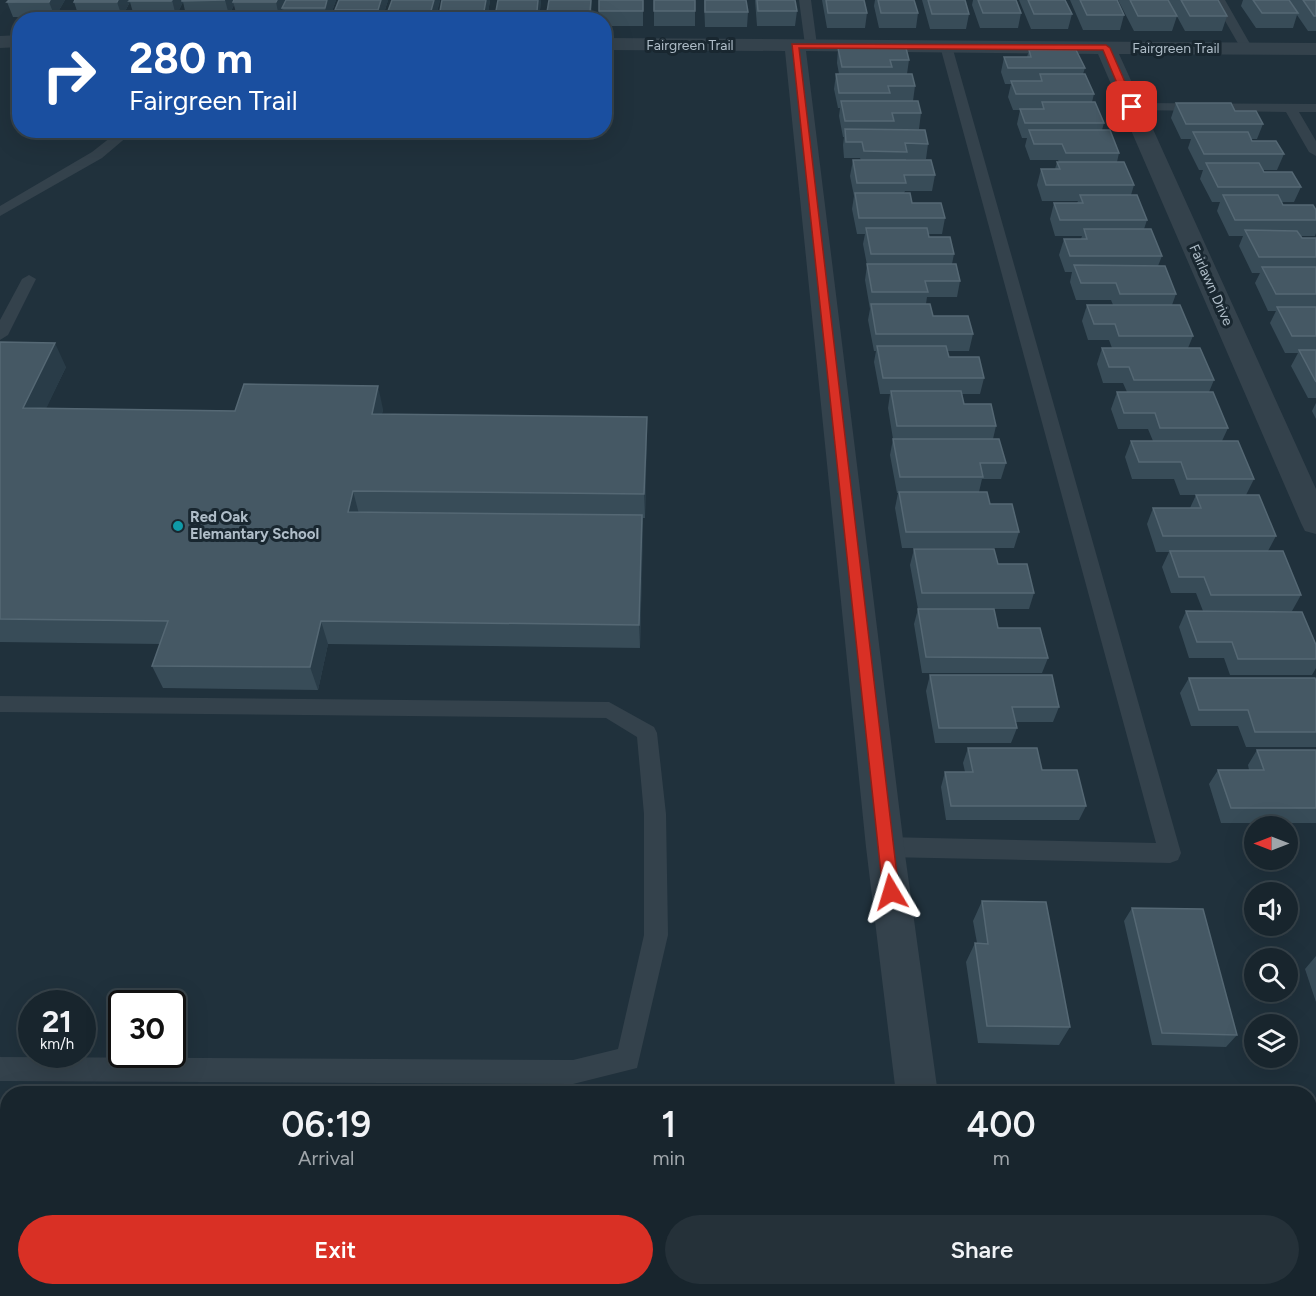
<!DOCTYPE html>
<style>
body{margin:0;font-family:Figtree,sans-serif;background:#253139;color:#f1f3f6;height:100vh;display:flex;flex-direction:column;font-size:22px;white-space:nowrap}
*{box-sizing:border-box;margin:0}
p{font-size:20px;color:#9fa5aa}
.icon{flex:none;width:33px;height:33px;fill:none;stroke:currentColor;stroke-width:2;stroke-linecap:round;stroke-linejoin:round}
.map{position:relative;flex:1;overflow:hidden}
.sheet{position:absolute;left:0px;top:1086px;width:1317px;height:210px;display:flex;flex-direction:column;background:#18252d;border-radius:24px 24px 0 0;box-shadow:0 6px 24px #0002,0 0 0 2px #364249}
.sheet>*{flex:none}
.guide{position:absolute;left:12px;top:12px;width:600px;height:126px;border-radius:24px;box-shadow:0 6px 24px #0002,0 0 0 2px #364249;background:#1a4fa0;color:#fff;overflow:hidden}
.needle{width:39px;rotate:270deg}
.fabs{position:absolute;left:1244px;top:816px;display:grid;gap:12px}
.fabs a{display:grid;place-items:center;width:54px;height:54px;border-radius:50%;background:#18252d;box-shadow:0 6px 24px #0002,0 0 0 2px #364249;font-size:30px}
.speed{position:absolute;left:18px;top:990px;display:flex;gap:12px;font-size:30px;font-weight:700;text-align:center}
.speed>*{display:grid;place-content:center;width:78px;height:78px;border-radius:50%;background:#18252d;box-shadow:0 6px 24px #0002,0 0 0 2px #364249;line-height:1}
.speed small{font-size:15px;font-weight:400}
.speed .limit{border:3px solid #111;border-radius:9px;background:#fff;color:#111}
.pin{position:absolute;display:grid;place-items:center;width:51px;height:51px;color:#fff;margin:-26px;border-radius:12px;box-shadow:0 3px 9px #0006}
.me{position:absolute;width:66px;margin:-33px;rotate:353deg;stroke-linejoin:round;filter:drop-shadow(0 0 4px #0008)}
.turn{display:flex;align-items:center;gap:21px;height:126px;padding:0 18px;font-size:27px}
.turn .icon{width:78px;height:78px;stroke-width:2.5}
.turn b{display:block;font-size:42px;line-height:51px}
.eta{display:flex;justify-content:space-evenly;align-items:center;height:102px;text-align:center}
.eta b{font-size:36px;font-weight:600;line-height:42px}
.button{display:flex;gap:12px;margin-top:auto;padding:12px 18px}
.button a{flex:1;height:69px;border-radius:36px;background:#d93025;color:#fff;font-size:24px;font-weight:600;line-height:69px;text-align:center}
.button a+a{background:#253139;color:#f1f3f6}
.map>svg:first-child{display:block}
</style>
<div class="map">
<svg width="1316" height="1296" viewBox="0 0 1316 1296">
<rect width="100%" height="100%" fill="#20313c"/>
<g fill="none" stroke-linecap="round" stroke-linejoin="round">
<path fill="#34424c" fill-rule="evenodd" d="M799,0H811L817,45L815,48L811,49L805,45Z
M1213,0H1225L1253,49L1251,52H1243Z
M946,42L952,46L1181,853L1178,860L1170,863L885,857L877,854L874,847L877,840L885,837L1156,843L940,46Z
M1132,103L1316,104V112H1299L1316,141V156L1309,152L1286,112L1128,110L1126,107Z
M120,130H135L102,158L0,216V206L92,152Z
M29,275L36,279L8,335L0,340V320L22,279Z
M0,696L609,702L654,727L657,733L666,814L668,935L637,1068L573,1084L0,1081V1057L573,1060L618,1049L644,935V814L637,737L606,718L0,712Z"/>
<path fill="#34424c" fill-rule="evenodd" d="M20,35V47L0,48V36Z
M604,38L1316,43V55L1119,54L1316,489V534L1305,531L1301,523L1098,54L806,51L904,847L938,1094H896L866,847L785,51L604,50Z
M1316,1174V1218L1310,1219V1175Z
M919,1288H965L966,1296H920Z
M1199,1288H1245L1243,1296H1197Z"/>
</g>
<path fill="#384c58" d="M9,0H65L55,17H13L7,2Z
M75,0H336L329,20H285L283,9L279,17H237L234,5L229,15H186L183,2L176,16H134L130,2L122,17H79L74,2Z
M339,0H388L382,20H337L335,10Z
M392,0H440L435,20H390L388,11Z
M490,0L487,20H441L440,11Z
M498,0H541L539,20H497L496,11Z
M592,0L591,20H548L547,12Z
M643,0V26H604V20H599V11Z
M654,0L695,11V26H654Z
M704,0H746L748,12L747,27H705Z
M755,0H795L797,11L795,26H757Z
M822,0H864L867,13L865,28H827Z
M875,0H914L918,13L916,28H879L874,6Z
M922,0H965L969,14L966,29H930Z
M973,0H1016L1021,13L1018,28H980L972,5Z
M1019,0H1065L1072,14L1068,29H1031Z
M1070,0H1117L1124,15L1120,30H1083Z
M1118,0H1168L1177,16L1172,31H1134Z
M1168,0H1218L1227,16L1222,31H1185Z
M1243,0H1316V31H1308L1297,15L1293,28H1256L1241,6Z
M838,48L909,60L907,74L915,86L913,101L921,113L919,129H892L928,144L926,159H906V160L935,175L932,191H905L904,193L912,203L945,218L942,234H929V237L954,254L952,264L960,281L957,297H927L926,304L933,316L973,334L969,351H947L949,357L984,378L980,394H962L964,404L996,426L993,439L1006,463L1001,479H982L979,492L1019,532L1014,548H902L895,508L898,493H897L890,455L893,439L888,408L890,394H880L874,362L876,351H874L868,320L870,309L865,280L867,265L863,244L865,234H857L852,209L854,196L850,176L853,160H861L860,158H844L843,145L844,137H843L839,116L840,108H838L834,89L836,74H839L837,63Z
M1029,50L1085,68L1083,74L1094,94L1092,102L1104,123L1102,130L1119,153L1117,162L1134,185L1131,195L1147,220L1144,229L1162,256L1158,266L1176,294L1172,305L1193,336L1188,348L1214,380L1209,392L1228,428L1222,441L1254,479L1246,495L1276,536L1268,551L1301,595L1292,611H1203L1196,593H1171L1162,567L1169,552H1156L1147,524L1153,508H1190L1196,495H1180L1174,479H1132L1125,457L1131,441H1153L1148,429H1118L1111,409L1117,392H1127L1123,383H1103L1097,364L1102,348H1112L1109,340H1088L1082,321L1087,305H1113L1111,300H1076L1070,282L1072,272H1065L1059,255L1064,239H1081L1082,236H1055L1050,219L1054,203H1077L1078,201H1042L1037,185L1041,169H1055L1057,162H1059L1058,160H1030L1025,146L1027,138H1022L1017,124L1020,110H1013L1008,97L1011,84H1005L1001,72L1004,57H1027Z
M1176,103L1235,111L1263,124L1257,139H1252V141L1284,154L1277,170H1263L1264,172L1301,187L1294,202H1281L1283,205L1316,210V233L1315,236H1300L1302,238H1316V398H1308L1291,366L1298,353H1285L1270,323L1276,311H1268L1255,283L1260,273H1252L1239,246L1243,236H1229L1217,211L1220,202H1212L1200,179L1203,170H1199L1188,148L1191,139H1181L1171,118Z
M0,342L66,367L46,408L235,411L383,409L382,414L647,417L645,518H643L640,648L328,644L318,690L163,688L152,666L160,644L0,642Z
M1316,403V419L1312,411Z
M914,549L998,564L1034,593L1029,609H929L998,628L1048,658L1042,673H922L914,624L918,609L910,565Z
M1186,611L1316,645V668L1312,675H1230L1224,658H1189L1179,627Z
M930,675L1059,707L1053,722H1015L1017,728L1011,743H935L926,691Z
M1189,678L1316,681V747H1246L1238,726H1191L1180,693Z
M968,748L1042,770L1086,806L1079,820H946L941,787L945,772H965L963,763Z
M1257,750H1316V823H1221L1209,784L1218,770H1249L1248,765Z
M982,901L1070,1027L1059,1045L978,1043L966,962L975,943H977L973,921Z
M1132,908L1237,1035L1226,1047L1152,1045L1124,921Z
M1316,956V1002L1305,969Z"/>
<path fill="#293c48" d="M50,0H65L55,17L49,2Z
M118,0H131L129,1L130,2L122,17L117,2Z
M172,0H184L182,1L183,2L176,16Z
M225,0H236L233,2L234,5L229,15Z
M277,0H286L279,17L276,2Z
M327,0H336L329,20H327L325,8Z
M381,0H388L382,20H379L378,10Z
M434,0H440L435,20H433L431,11Z
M486,0H490L487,20H485L484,11Z
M538,0H541L539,20H537V11Z
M591,0H592L591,20H590Z
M55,343L66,367L35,432L23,408Z
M378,386L383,409L377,438L372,414Z
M647,417V440L645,518L644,494Z
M353,491L359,514L348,512Z
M642,515L643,538L640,648L639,625Z
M321,621L328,644L318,690L310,667Z"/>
<path fill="#455864" stroke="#556874" stroke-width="1.5" d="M9,0H50L49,2H7Z
M75,0H118L117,2H74Z
M130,0H172L171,1H129Z
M182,0H225L182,1Z
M234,0H277L276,2H233Z
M286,0H327L325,8H282Z
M339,0H381L378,10H335Z
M392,0H434L431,11H388Z
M442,0H486L484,11H440Z
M498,0H538L537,11H496Z
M549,0H591L590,12H547Z
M599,0H643V11H599Z
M654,0H695V11H654Z
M705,0H746L748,12H705Z
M757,0H795L797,11H758Z
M826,0H864L867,13H828Z
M878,0H914L918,13H881Z
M928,0H965L969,14H932Z
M978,0H1016L1021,13H983Z
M1028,0H1065L1072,14H1034Z
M1080,0H1117L1124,15H1087Z
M1130,0H1168L1177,16H1138Z
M1181,0H1218L1227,16H1190Z
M1253,0H1289L1298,13H1262Z
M1303,0H1316V16H1314Z
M838,48H906L909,60H890L892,67H842Z
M1029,50H1076L1085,68H1008L1004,57H1031Z
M836,74H912L915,86H888L890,93H839Z
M1040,74H1085L1094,94H1016L1011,81H1042Z
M841,101H918L921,113H892L894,121H845Z
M1042,102H1095L1104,123H1025L1020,109H1044Z
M1176,103H1231L1235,111H1256L1263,124H1186Z
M845,129L925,130L928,144L905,143L907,152L864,151L862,142H846Z
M1029,130H1110L1119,153H1066L1062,144H1034Z
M1193,132H1248L1252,141H1276L1284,154H1204Z
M853,160H931L935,175H904L906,183H857Z
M1057,162H1124L1134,185H1046L1041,169H1060Z
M1206,163H1259L1264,172H1292L1301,187H1218Z
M855,193H910L912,203H941L945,218H859Z
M1080,195H1137L1147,220H1060L1054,203H1083Z
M1223,195H1278L1283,205H1313L1316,210V220H1235Z
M866,228H927L929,237H950L954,254H871Z
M1084,229H1151L1162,256H1070L1064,239H1087Z
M1245,230L1297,231L1302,238H1316V257H1259Z
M867,264H956L960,281H925L928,292H872Z
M1074,265L1165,266L1176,294H1120L1116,283H1081Z
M1262,267H1316V294H1276Z
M871,304H930L933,316H968L973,334H876Z
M1087,305H1180L1193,336H1119L1115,324H1094Z
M1277,307H1316V336H1292Z
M0,342L55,343L23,408L235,411L244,384L378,386L372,414L647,417L644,494L353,491L348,512L642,515L639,625L321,621L310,667L152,666L168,621L0,619Z
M877,346H946L949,357H979L984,378H883Z
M1102,348H1200L1214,380H1134L1129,367H1109Z
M1299,350H1316V382Z
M891,391H961L964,404H991L996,426H897Z
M1117,392H1213L1228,428H1160L1155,413H1124Z
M893,439H999L1006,463H980L983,477H900Z
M1131,441H1238L1254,479H1187L1181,462H1139Z
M899,492H987L990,504H1012L1019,532H906Z
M1196,495H1259L1276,536H1163L1153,508H1201Z
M914,549H994L998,564H1027L1034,593H922Z
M1170,551H1283L1301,595H1211L1204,577H1179Z
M918,609H994L998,628H1040L1048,658L926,657Z
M1186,611L1302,612L1316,645V659H1238L1232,642H1197Z
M930,675H1052L1059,707H1012L1017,728H939Z
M1189,678H1315L1316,681V732H1255L1248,710H1199Z
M968,748H1037L1042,770H1077L1086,806H951L945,772H973Z
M1257,750H1316V808H1231L1218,770H1264Z
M982,901L1046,902L1070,1027L987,1026L975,943L988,944Z
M1132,908L1203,909L1237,1035L1162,1033Z"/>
<path fill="#d93025" stroke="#8d1f18" stroke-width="1.5" d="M792,44L1106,45L1110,48L1136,107L1132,110L1127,107L1103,50L799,48L899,892L897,897L891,899L885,897L883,892Z"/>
<circle fill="#0f9aa8" stroke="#192730" stroke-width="2" cx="178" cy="526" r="6"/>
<g text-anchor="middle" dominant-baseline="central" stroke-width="6" stroke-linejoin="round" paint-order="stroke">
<g font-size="14" fill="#afbdc8" stroke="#192730">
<text x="690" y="45">Fairgreen Trail</text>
<text x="1176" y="48">Fairgreen Trail</text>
<text transform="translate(1211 285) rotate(66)">Fairlawn Drive</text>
</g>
<g font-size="15" font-weight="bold" fill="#afbdc8" stroke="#192730" text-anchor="start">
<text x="190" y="517">Red Oak<tspan x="190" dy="17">Elemantary School</tspan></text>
</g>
</g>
</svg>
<div class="fabs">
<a><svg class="needle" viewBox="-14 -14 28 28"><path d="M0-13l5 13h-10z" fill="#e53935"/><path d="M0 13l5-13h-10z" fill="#9fa5aa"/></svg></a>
<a><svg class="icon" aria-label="sound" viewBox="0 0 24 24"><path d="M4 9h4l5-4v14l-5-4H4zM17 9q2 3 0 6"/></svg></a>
<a><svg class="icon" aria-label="search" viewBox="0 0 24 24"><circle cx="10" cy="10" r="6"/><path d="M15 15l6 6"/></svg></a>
<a><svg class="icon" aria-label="layers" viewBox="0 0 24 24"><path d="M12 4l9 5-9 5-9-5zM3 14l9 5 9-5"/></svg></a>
</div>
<div class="speed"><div>21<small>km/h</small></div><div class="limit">30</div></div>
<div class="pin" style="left:1132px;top:107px;background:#d93025"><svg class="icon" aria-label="arrive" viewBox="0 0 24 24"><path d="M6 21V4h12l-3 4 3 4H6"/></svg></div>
<svg class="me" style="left:891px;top:892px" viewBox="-20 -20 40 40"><path d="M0-17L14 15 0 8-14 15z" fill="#d93025" stroke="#fff" stroke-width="4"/></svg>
<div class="guide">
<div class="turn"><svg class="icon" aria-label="right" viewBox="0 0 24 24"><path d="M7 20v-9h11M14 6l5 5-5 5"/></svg><div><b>280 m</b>Fairgreen Trail</div></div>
</div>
<section class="sheet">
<div class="eta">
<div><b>06:19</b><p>Arrival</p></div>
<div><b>1</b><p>min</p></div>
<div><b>400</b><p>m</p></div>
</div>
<div class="button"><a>Exit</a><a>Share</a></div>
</section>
</div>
